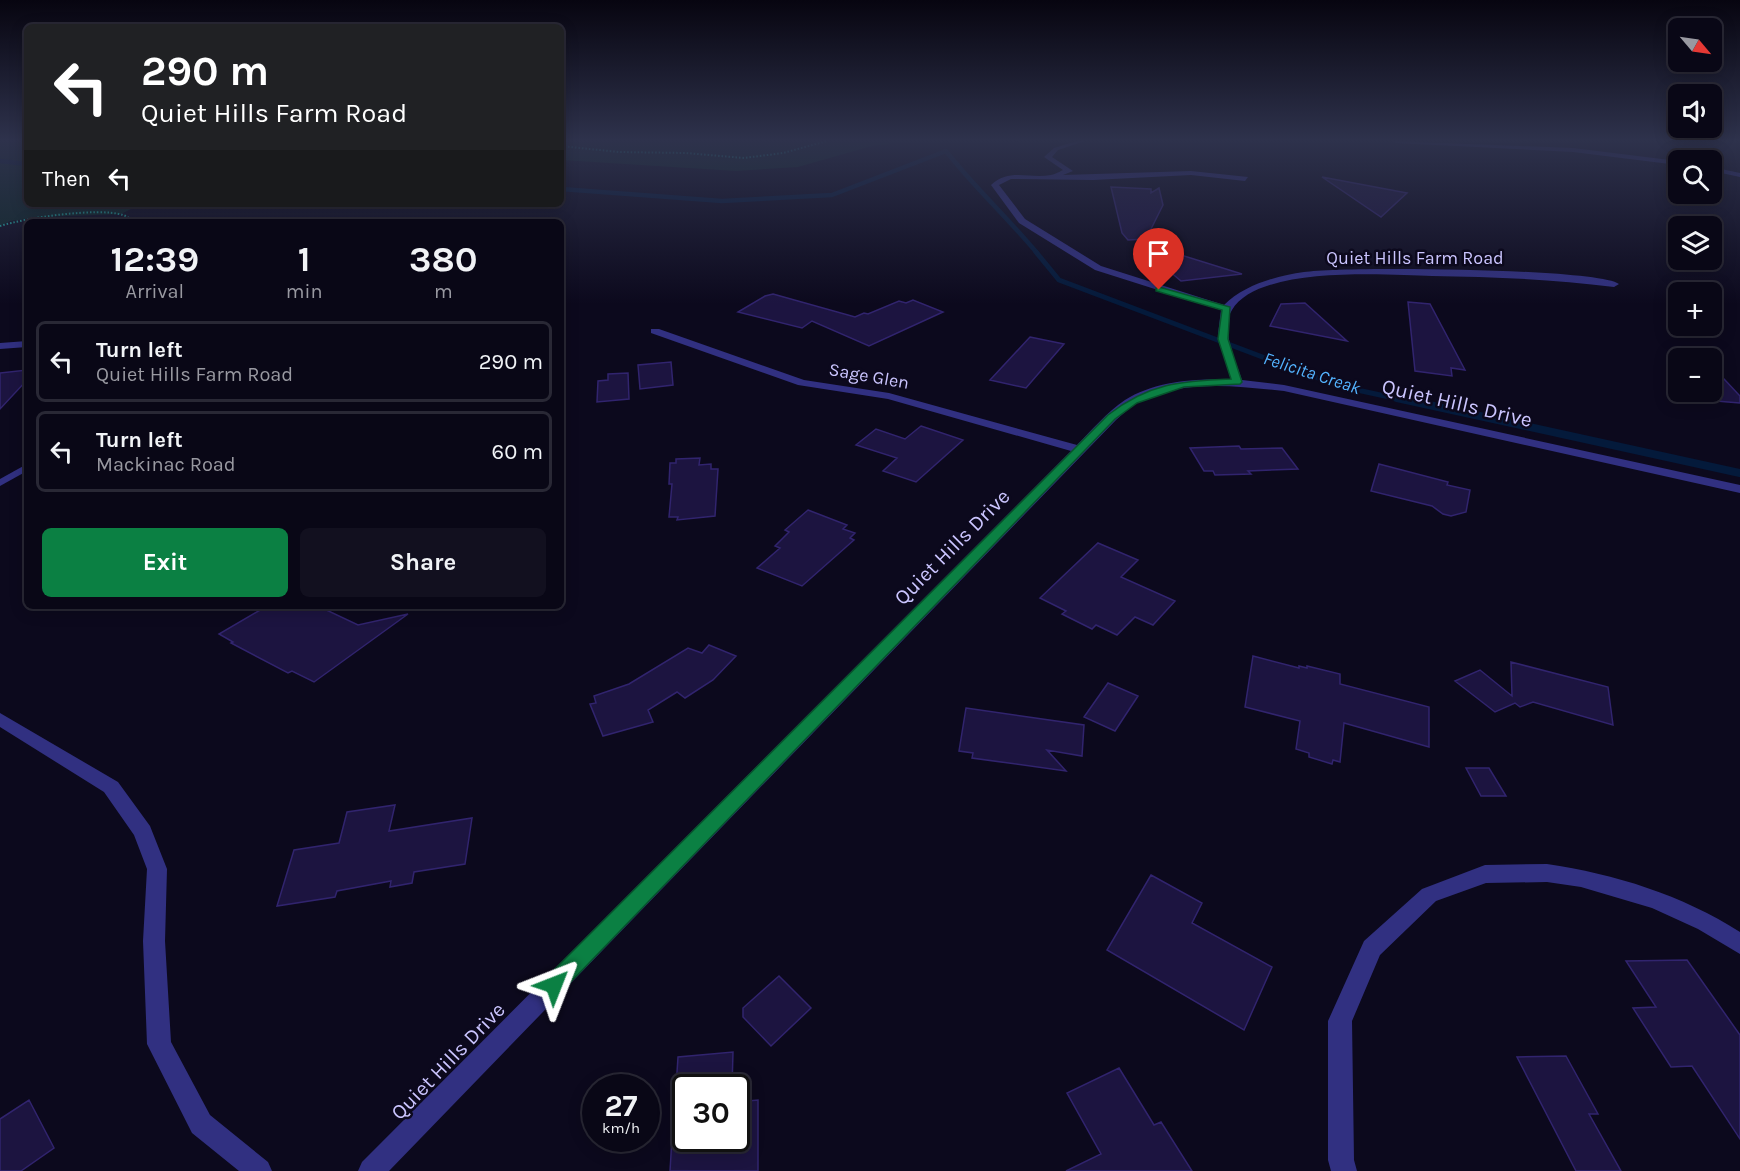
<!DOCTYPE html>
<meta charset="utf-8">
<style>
body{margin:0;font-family:Karla,sans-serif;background:#12101f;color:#f1f3f6;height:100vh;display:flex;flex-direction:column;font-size:22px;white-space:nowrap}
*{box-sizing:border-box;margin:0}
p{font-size:20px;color:#9999a1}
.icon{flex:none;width:33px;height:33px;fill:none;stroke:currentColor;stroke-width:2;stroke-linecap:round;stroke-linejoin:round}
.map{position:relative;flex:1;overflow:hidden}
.sheet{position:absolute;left:24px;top:219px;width:540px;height:390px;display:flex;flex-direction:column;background:#090716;border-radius:9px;box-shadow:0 3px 15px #0003,0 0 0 2px #292835}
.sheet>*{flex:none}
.banner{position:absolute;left:24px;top:24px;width:540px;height:183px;border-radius:9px;box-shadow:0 3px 15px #0003,0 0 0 2px #292835;background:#202124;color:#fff;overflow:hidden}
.needle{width:39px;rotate:119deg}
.tools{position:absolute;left:1668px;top:18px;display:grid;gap:12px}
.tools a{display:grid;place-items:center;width:54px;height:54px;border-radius:9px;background:#090716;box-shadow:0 3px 15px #0003,0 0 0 2px #292835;font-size:30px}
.speed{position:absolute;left:582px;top:1074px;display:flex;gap:12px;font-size:30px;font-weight:700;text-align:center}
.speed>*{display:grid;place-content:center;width:78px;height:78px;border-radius:50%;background:#090716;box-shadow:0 3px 15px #0003,0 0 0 2px #292835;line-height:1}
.speed small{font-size:15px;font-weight:400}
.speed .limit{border:3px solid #111;border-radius:9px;background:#fff;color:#111}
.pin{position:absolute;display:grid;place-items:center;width:51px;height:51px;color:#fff;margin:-62px -26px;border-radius:50% 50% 50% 0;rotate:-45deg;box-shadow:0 0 6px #0007}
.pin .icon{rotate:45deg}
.me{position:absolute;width:66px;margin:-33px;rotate:45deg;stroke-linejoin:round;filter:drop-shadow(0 0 4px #0008)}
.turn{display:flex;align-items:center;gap:21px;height:126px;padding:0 18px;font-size:27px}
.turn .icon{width:78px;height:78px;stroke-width:2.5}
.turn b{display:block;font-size:42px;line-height:51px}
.then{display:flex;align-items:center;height:57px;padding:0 18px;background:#0003;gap:12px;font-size:22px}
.eta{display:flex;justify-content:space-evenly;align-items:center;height:102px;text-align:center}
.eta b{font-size:36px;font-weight:700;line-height:42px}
.primary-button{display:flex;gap:12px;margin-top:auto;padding:12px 18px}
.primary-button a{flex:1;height:69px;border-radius:9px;background:#0b8043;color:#fff;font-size:24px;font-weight:700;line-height:69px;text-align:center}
.primary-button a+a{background:#12101f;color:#f1f3f6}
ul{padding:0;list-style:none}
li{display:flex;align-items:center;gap:18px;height:81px;margin:0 12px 9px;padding:0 6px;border:3px solid #292835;border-radius:9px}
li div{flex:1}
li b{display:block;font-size:22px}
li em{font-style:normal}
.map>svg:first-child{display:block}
</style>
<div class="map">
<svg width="1740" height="1171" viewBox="0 0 1740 1171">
<rect width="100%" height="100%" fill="#0c091d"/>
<path fill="#0c2726" d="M0,141H27V204H141L121,214L43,217L10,221L0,226Z
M561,141H913L872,146L798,167L736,171L561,160Z"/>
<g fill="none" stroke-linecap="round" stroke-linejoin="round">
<path stroke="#041a3b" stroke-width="4.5" d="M0,161L27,164
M561,189L722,201L832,195L946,151C974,187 1008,218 1037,253"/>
<path stroke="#041a3b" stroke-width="5" d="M1036,252L1059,280L1339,386L1403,400"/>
<path stroke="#041a3b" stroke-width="8" d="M1397,398L1740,473"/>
</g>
<path fill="#1c1440" stroke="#31246e" stroke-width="1.5" d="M1322,177L1407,193L1381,217Z
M1111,187L1151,189V193L1159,188L1163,205L1146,239L1128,240L1122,233Z
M1177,255H1181L1242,274L1181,281L1169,271V260Z
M773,294L855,317L864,313L868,314L899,301L906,303L913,300L943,312L869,346L812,321L802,328L738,312L765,296Z
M1408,302L1430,304L1465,370L1451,368L1452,376L1415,371Z
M1305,303L1347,341L1270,326L1281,304Z
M1030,337L1064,344L1026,388L990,380Z
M671,362L673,385L640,389L638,365Z
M27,370V380L0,409V373Z
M628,373L629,399L597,402L598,381L608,380V374Z
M1712,378L1724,379L1740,396V403L1692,399L1686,392H1712Z
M921,426L963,440L916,482L883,471L897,458L856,445L876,429L905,439Z
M1239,446L1241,449L1282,448L1298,469L1248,471L1251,474L1215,475L1213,471H1204L1190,448Z
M700,458L699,465L711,464V469H718L715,516L677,520L678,517H669L672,484H669L670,463H676V459Z
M1379,464L1448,482L1447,485L1470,490L1466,512L1451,516L1443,514L1432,506L1371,491Z
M808,510L847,525L843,529L855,533L850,538L854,540L802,586L757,568L780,548L775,546L789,532L785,530Z
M1098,543L1138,560L1121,577L1175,601L1153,625L1135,617L1117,635L1096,625L1092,629L1062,614L1066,611L1040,598Z
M267,606H318L358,625L408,614L314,682L292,671L288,673L231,643L233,642L219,634Z
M709,645L736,656L713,680L685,698L677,692L648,710L653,722L603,736L590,704L596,703L594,696L629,684L688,648L702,653Z
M1253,656L1299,668V666L1307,668V666L1340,674V684L1429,707V747L1344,723L1340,762L1333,760L1332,764L1309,757V753L1296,749L1300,721L1245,707Z
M1511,662L1608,687L1613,725L1533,702L1520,707L1515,703L1495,712L1455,681L1480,670L1512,696Z
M1108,683L1138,696L1115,731L1084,717Z
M966,708L1084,725L1082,756L1047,750L1066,771L972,758L973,753L959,751Z
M1466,768H1489L1506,796H1481Z
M395,805L389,831L472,818L465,864L414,872L412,883L390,887L391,881L337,891L335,897L277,906L294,850L339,843L347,812Z
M1151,875L1202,903L1192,923L1272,967L1244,1030L1107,950Z
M1687,960L1740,1035V1139L1692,1066L1671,1067L1633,1008L1656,1007L1626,961Z
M779,976L811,1008L771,1046L743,1017V1008Z
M733,1052L732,1088H676L678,1057Z
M1566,1056L1598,1114H1589L1621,1171H1576L1517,1057Z
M1119,1068L1154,1125L1161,1122L1192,1171H1066L1101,1154L1067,1093Z
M29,1100L54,1148L21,1171H0V1119Z
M758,1100V1171H670L672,1138H736V1102Z"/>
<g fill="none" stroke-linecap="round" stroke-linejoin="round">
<path stroke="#21b7ab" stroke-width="2" stroke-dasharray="1.5 2" stroke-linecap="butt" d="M561,146L619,152L686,153L744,158L783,153L827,141
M0,226C25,218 98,207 123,215C127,216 131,220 135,222"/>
<path fill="#313081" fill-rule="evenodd" d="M27,464V471L0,486V479Z"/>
<path fill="#313081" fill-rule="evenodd" d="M1077,141H1085L1058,150L1052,157L1073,171L1063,175L1191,171L1248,177L1245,181L1191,175L1093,180L1011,179L999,185L1025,219L1101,266L1224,305C1244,285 1276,276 1304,272C1342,266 1597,268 1619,284L1614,287C1554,279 1493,277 1432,276C1387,275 1258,265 1232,310C1220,329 1236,361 1242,380L1284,385L1740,485V493L1284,391C1236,386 1183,379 1138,402C1130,407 1123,414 1116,420L389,1171H358L362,1162L1071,451L888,399L798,385L651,333V329H659L804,380L889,393L1077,445C1092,430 1107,412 1125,400C1155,381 1197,378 1231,380L1218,334L1221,310L1095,270L1019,223L991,185C1009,168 1029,179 1051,175C1053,175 1059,172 1063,170L1044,157L1054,148Z
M1393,141L1573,148L1678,161V165L1573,152L1396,143Z
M1712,167L1740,173V177L1712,171Z
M27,341V347L0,349V343Z
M0,713L118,782L150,826L167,869L165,941L171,1042L210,1115L268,1162L272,1171H239L192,1133L147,1044L143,941L147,869L134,835L104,792L0,727Z
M1547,864C1615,874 1682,895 1740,932V954L1698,929L1652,908L1581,887L1547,882L1486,883L1436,901L1380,955L1352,1021L1354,1160L1357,1171H1331L1328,1160V1021L1364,941L1422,889L1485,865Z"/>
</g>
<linearGradient id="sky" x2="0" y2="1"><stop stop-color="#070510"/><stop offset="0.46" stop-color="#2e324c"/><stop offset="1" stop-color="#2e324c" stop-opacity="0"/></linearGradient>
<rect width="1740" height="304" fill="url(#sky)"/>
<path fill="#0b8043" stroke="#07532c" stroke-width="1.5" d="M1159,287L1230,307L1228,339L1242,382L1240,384L1184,387L1137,403L1115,419L561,992L554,994L546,992L543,985L546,978L1108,415C1149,383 1181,381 1231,379L1218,339L1222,310L1156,291V288Z"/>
<g text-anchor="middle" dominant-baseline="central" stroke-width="5" stroke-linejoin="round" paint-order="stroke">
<g font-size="18" fill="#cbc5ff" stroke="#0c091d">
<text x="1415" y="258">Quiet Hills Farm Road</text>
<text transform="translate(869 376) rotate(10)">Sage Glen</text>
</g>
<g font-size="18" font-style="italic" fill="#53b3ff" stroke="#0c091d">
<text transform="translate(1312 373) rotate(18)">Felicita Creak</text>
</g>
<g font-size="21" fill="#cbc5ff" stroke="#0c091d">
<text transform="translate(1457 403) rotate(13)">Quiet Hills Drive</text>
<text transform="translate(952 547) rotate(-45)">Quiet Hills Drive</text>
<text transform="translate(448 1061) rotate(-46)">Quiet Hills Drive</text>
</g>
</g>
</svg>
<div class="tools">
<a><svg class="needle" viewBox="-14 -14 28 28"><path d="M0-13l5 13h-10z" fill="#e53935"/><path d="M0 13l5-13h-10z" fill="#9999a1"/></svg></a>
<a><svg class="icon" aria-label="sound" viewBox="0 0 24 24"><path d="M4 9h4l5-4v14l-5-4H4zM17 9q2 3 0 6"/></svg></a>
<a><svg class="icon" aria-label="search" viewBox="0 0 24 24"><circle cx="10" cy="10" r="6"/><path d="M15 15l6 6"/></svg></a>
<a><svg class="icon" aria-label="layers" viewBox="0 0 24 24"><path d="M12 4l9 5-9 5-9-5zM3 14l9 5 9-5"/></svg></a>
<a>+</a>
<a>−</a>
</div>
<div class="speed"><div>27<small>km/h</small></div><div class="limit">30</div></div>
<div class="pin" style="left:1159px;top:290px;background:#d93025"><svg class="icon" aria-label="arrive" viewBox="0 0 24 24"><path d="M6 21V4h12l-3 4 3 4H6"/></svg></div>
<svg class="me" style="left:554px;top:985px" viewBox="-20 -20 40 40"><path d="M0-17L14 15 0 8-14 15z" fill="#0b8043" stroke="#fff" stroke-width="4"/></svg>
<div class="banner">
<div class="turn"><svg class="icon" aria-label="left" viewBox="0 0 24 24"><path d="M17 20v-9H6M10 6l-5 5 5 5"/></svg><div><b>290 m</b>Quiet Hills Farm Road</div></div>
<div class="then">Then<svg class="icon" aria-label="left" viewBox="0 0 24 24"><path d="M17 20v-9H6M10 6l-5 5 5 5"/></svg></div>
</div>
<section class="sheet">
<div class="eta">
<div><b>12:39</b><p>Arrival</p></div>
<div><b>1</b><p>min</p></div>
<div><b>380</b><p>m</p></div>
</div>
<ul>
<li><svg class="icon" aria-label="left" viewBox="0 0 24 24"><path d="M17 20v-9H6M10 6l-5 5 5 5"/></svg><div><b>Turn left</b><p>Quiet Hills Farm Road</p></div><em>290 m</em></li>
<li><svg class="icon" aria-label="left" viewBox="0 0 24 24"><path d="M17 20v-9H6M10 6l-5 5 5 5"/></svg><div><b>Turn left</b><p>Mackinac Road</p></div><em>60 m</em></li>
</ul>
<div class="primary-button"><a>Exit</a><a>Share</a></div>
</section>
</div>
